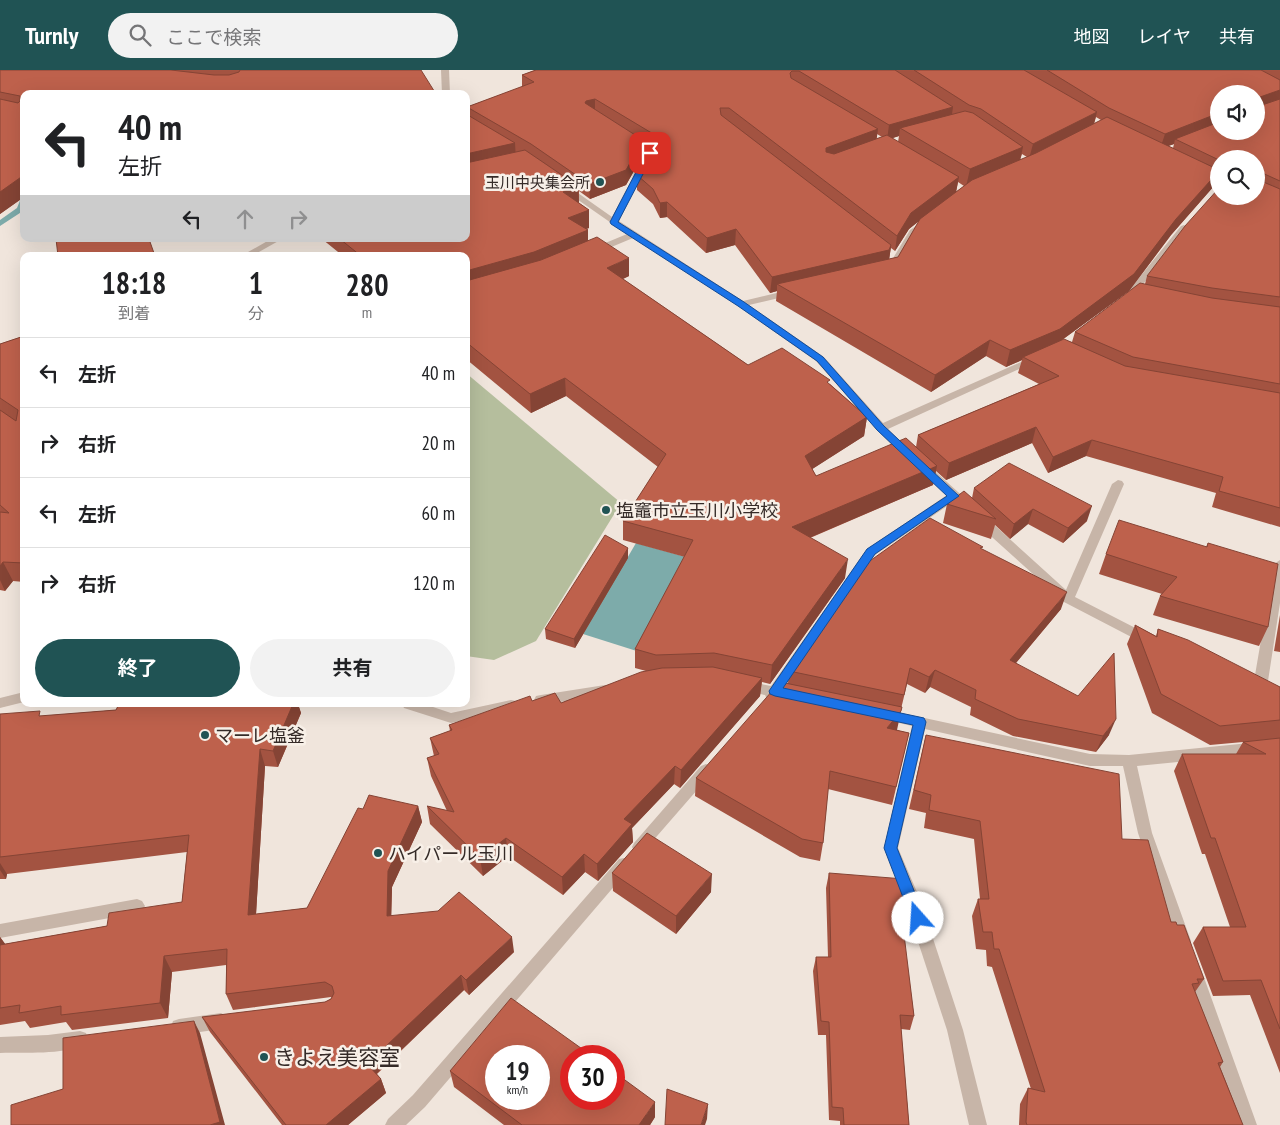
<!DOCTYPE html>
<html lang="ja">
<meta charset="utf-8">
<style>
body{margin:0;font-family:"PT Sans Narrow","Noto Sans JP",sans-serif;background:#f2f2f2;color:#202124;height:100vh;display:flex;flex-direction:column;font-size:19px;white-space:nowrap}
*{box-sizing:border-box;margin:0}
p{font-size:16px;color:#757577}
.icon{flex:none;width:28px;height:28px;fill:none;stroke:currentColor;stroke-width:2;stroke-linecap:round;stroke-linejoin:round}
.map{position:relative;flex:1;overflow:hidden}
.details{position:absolute;left:20px;top:182px;width:450px;height:455px;display:flex;flex-direction:column;background:#fff;border-radius:10px;box-shadow:0 5px 20px #0002}
.details>*{flex:none}
.guide{position:absolute;left:20px;top:20px;width:450px;height:152px;border-radius:10px;box-shadow:0 5px 20px #0002;background:#fff;color:#202124;overflow:hidden}
.tools{position:absolute;left:1210px;top:15px;display:grid;gap:10px}
.tools a{display:grid;place-items:center;width:55px;height:55px;border-radius:50%;background:#fff;box-shadow:0 5px 20px #0002;font-size:25px}
.speed{position:absolute;left:485px;top:975px;display:flex;gap:10px;font-size:25px;font-weight:700;text-align:center}
.speed>*{display:grid;place-content:center;width:65px;height:65px;border-radius:50%;background:#fff;box-shadow:0 5px 20px #0002;line-height:1}
.speed small{font-size:12px;font-weight:400}
.speed .limit{border:8px solid #d22;background:#fff;color:#111}
.pin{position:absolute;display:grid;place-items:center;width:42px;height:42px;color:#fff;margin:-21px;border-radius:10px;box-shadow:0 2px 8px #0006}
.me{position:absolute;width:55px;margin:-28px;rotate:341deg;stroke-linejoin:round;filter:drop-shadow(0 0 4px #0008)}
.turn{display:flex;align-items:center;gap:18px;height:105px;padding:0 15px;font-size:22px}
.turn .icon{width:65px;height:65px;stroke-width:2.5}
.turn b{display:block;font-size:35px;line-height:42px}
.lanes{display:flex;align-items:center;height:48px;padding:0 15px;background:#0003;justify-content:center;gap:25px;direction:ltr}
.lanes .off{opacity:.35}
.eta{display:flex;justify-content:space-evenly;align-items:center;height:85px;text-align:center}
.eta b{font-size:30px;font-weight:700;line-height:35px}
.button{display:flex;gap:10px;margin-top:auto;padding:10px 15px}
.button a{flex:1;height:58px;border-radius:30px;background:#205354;color:#fff;font-size:20px;font-weight:700;line-height:58px;text-align:center}
.button a+a{background:#f2f2f2;color:#202124}
ul{padding:0;list-style:none}
li{display:flex;align-items:center;gap:15px;height:70px;padding:0 15px;border-top:1px solid #e0e0e0}
li div{flex:1}
li b{display:block;font-size:19px}
li em{font-style:normal}
header{display:flex;align-items:center;gap:30px;box-sizing:border-box;height:70px;padding:0 25px;background:#205354;color:#fff}
header strong{font-size:24px}
nav{display:flex;gap:28px;margin-inline-start:auto;font-size:18px}
.search{width:350px;height:45px;background:#f2f2f2;display:flex;align-items:center;gap:12px;box-sizing:border-box;padding:0 18px;border-radius:28px;color:#757577;font-size:19px}
.map>svg:first-child{display:block}
</style>
<header>
<strong>Turnly</strong>
<div class="search"><svg class="icon" aria-label="search" viewBox="0 0 24 24"><circle cx="10" cy="10" r="6"/><path d="M15 15l6 6"/></svg>ここで検索</div>
<nav><a>地図</a><a>レイヤ</a><a>共有</a></nav>
</header>
<div class="map">
<svg width="1280" height="1055" viewBox="0 0 1280 1055">
<rect width="100%" height="100%" fill="#f0e5dc"/>
<path fill="#b5be9d" d="M466,303L621,433L536,571L494,590L466,586Z"/>
<path fill="#7dabaa" d="M636,473L693,489L643,583L583,564Z"/>
<g fill="none" stroke-linecap="round" stroke-linejoin="round">
<path fill="#7dabaa" fill-rule="evenodd" d="M21,128H24L23,141L0,156V150L17,138Z"/>
<path fill="#c7b5a8" fill-rule="evenodd" d="M441,0H449L450,24H442Z
M627,68H633L654,83L619,151L743,231L793,219L796,220V224L749,235L824,287L883,353L1030,288L1034,287L1039,290L888,359L913,383L911,386H903L877,360L816,291L738,236L633,168L597,183H591V179L627,164L561,118L568,116L612,147L645,84L627,72Z
M1200,101L1219,110V116L1197,106L1196,104Z
M919,154L924,157L917,164L896,200L894,202H888L886,200L910,160Z
M1184,155L1189,158L1187,160L1132,228H1126V224L1181,156Z
M271,169H282L252,186H241Z
M922,392L926,393L1066,520L1112,414L1118,410L1122,411L1124,414L1075,527L1151,566L1152,569L1151,572H1141L1064,532L953,432L875,485L784,618L793,620L795,624L793,628C785,630 781,627 772,630L767,629L765,625L741,620L739,616L741,612L746,611L771,616L867,479L947,425L918,399L916,396Z
M1280,490V533L1268,611L1266,615H1256L1254,611L1274,494Z
M605,615L610,616L612,620L610,624L605,625L541,635L536,634L534,630L536,626L541,625Z
M24,622V632L0,638V628Z
M511,630L516,631L518,635L516,639L451,653L404,638L402,634H424L451,643Z
M883,639L1090,684L1129,685L1280,670V682L1137,696L1152,763L1191,871L1189,876L1183,878L1177,876L1175,871L1138,763L1123,696H1090L925,659L898,778L920,829L963,960L987,1055H969L947,960L904,829L884,778L912,656L878,648L876,644L878,640Z
M706,694L711,696L713,700L711,704L644,781L639,783L634,781L632,777L634,773L701,696Z
M624,788L629,789L631,794L629,799L425,1037L406,1055H385L388,1049L413,1025L619,789Z
M137,829L142,831L145,836L142,841L137,843L0,868V854Z
M1194,895L1200,897L1202,902L1257,1055H1239L1186,902L1188,897Z
M221,943L227,946L229,951L227,956L221,959L179,965L173,963L171,957L173,951L179,949Z
M80,961L86,963L88,969L86,975C60,985 27,982 0,983V967L48,965Z"/>
</g>
<path fill="#a35341" fill-rule="evenodd" d="M0,0H421L24,24V127L0,144Z
M534,0H1280V457L1212,437L1216,423L1086,386L1048,403L1032,373L946,410L936,401L933,415L810,468L845,508L770,614L762,612L760,626L680,718L674,714L632,758L633,772L598,811L585,802L563,825L508,786L483,806L430,754L427,736L447,741L431,706L427,688L434,686L430,668L450,661L449,655L532,631L561,633L646,601L635,598V579L685,487L623,470V451L658,397L566,326L531,343L466,289V186H343L322,169H466L468,45L467,37L522,17V5L535,0ZM1219,24L1256,61H1219ZM1096,47L1101,50L1094,54ZM877,64L882,67L876,69ZM899,66L898,72L892,68ZM643,73L651,78L637,105V120L653,134L660,148L667,147L706,183L735,175L770,223L777,221L776,231L931,322L986,286L1006,297L1022,290L1018,303L1039,314L918,365L916,377L816,406L812,399L864,366L867,347L830,314L748,295L623,209L629,206L588,171V160L586,159L589,158V140L579,133V121L590,129L626,115L643,85ZM1174,74L1173,78L1168,76ZM1022,84L1027,87L1020,90ZM1219,89H1256L1147,206L1145,214L1075,262L1072,272L1062,270L1129,221L1171,165L1214,116L1217,107L1219,108ZM958,112L964,116L956,122ZM920,150L898,187L889,189L891,178L895,181L909,159Z
M24,266V512L13,511L5,521L0,520V274Z
M974,418L1087,451L1063,473L1028,454L1010,469L995,455L991,469L943,453L947,434L972,428Z
M1208,473L1268,557L1259,576L1153,545L1160,526L1162,524L1099,504L1106,484L1206,477Z
M628,478V488L575,578L546,569L545,559Z
M982,479L1061,539L1016,593L1109,665L1096,682L1013,666L970,645L971,637L930,617L925,623L907,614L896,660L909,663L892,735L828,719L823,773L820,791L800,787L695,726L696,708L788,613L789,601Z
M1280,545V582L1274,581Z
M1135,555L1156,566L1158,559L1280,617V1003L1250,925L1213,926L1193,873L1203,857H1230L1205,784H1202L1174,701L1182,684H1236L1243,672L1210,675L1152,643L1127,574Z
M119,634H298L301,643L278,697L265,696L256,844L307,838L363,739L418,736L422,752L392,817L391,845L514,882L469,925L464,920L377,1004L381,1009L386,1023L348,1055H282L210,962L202,947L325,932L332,928L331,927L233,940L226,924V895L172,902L168,948L72,960L66,952L30,958L25,951L0,955V867L5,874L107,856L182,832L187,782L7,804L6,809H0V644L43,646L116,640Z
M926,665L1122,769L1171,852L1204,909L1195,922L1223,992L1220,997L1243,1055H1019L1020,1034L1028,1018L1031,1019L992,897L987,896L986,880L976,879L972,846L978,829H980L974,769L924,758L926,743L909,739Z
M612,803L711,822L676,864L613,821Z
M829,803L906,841L902,855L914,946L910,960L901,959L909,1055H840V1051L829,1050L826,965H818L813,901L816,887H828L826,818Z
M450,1001L655,1047L650,1055H504L454,1017Z"/>
<path fill="#854435" d="M1280,20V32L1256,41L1260,27Z
M595,29V43L585,33L586,31Z
M953,37L951,51L900,58L899,66L887,70L889,55Z
M1097,42L1093,57L1029,89L1033,74Z
M1219,43V47L1215,57L1175,69L1174,74L1160,79L1165,64Z
M878,59L876,74L824,93L826,78Z
M643,70V85L626,115L590,129L589,114Z
M515,73L516,90L466,102V84Z
M1023,77L1019,95L966,117L970,99Z
M1219,101L1214,116L1171,165L1129,221L1055,275L1023,287L1022,290L1006,297L1010,280L1176,149Z
M24,105V127L0,144V122Z
M959,107L956,122L909,159L895,181L897,166L911,143Z
M578,116L579,133L563,122Z
M667,132V147L660,148V133Z
M589,140V158L569,165L568,148Z
M736,159L735,175L706,183L707,168Z
M588,160V178L466,220V201Z
M891,175L889,191L777,214V221L770,223L772,207Z
M629,188V206L607,216V198Z
M990,270L986,286L931,322L935,305Z
M565,308L566,326L531,343L530,324Z
M867,347L864,366L803,405L805,386Z
M1036,357L1032,373L946,410L949,393Z
M1092,370L1086,386L1048,403L1053,387Z
M937,396L933,415L790,476L792,457Z
M1092,436L1087,451L1063,473L1068,458Z
M1033,439L1028,454L1010,469L1014,454Z
M628,478V488L575,578L574,569Z
M848,489L845,508L770,614L772,595Z
M3,492L13,511L5,521L0,510V496Z
M1067,522L1061,539L1005,606L1010,590Z
M935,600L930,617L925,623L929,607Z
M762,608L760,626L680,718L681,700Z
M293,634H298L301,643L278,697L273,681Z
M901,641L897,660L883,677L887,658Z
M1116,649L1109,665L1096,682L1103,666Z
M260,679L265,696L255,861L248,845Z
M675,696L674,714L632,758L633,772L598,811L597,794L624,749Z
M418,736L422,752L392,817L391,861L387,846L388,801Z
M506,768L508,786L483,806L480,788Z
M584,784L585,802L563,825L562,807Z
M0,793L7,804L6,809L0,800Z
M712,804L711,822L676,864V846Z
M0,867L9,879L0,883Z
M512,867L514,882L469,925L466,910Z
M164,886L172,902L168,948L160,933Z
M461,905L464,920L372,1008L367,994Z
M194,951L200,963L225,1055H210Z
M381,1009L386,1023L348,1055H326Z
M655,1032V1047L650,1055H639Z
M708,1034L707,1049L705,1055H701Z"/>
<path fill="#be614c" stroke="#854435" fill-rule="evenodd" d="M0,0H171L214,5H229L239,2L240,0H421L436,24H24V105L0,122V29L18,33L20,31V26L0,22Z
M536,0H895L953,37L889,55L799,1H792L790,3L791,8L878,59L826,78V82L834,84L887,65L959,107L911,143L897,166L729,38H720L721,45L891,175L889,180L772,207L736,159L707,168L667,132L660,133L653,119L637,105L656,69L655,65L595,29L586,31L585,33L643,70L626,100L589,114L531,74L467,37L534,12L522,5Z
M914,0H1024L1097,42L1033,74L981,39L969,35Z
M1047,0H1261L1280,10V20L1260,27L1259,34L1262,35L1280,29V111L1260,102L1261,111L1280,119V227L1212,218L1147,206L1185,156L1219,118V126H1256V89H1219V90L1175,69L1219,52V61H1256V24H1219V43L1165,64L1109,38Z
M965,41L973,43L1023,77L970,99L900,58Z
M466,44L515,73L466,84Z
M1107,47L1219,100V101L1176,149L1134,204L1060,259L1010,280L990,270L935,305L777,214L898,187L920,149L972,110L1036,83Z
M525,80L578,116L563,122L589,140L568,148L588,160L534,182L466,201V186H361L340,169H466V93Z
M597,167L629,188L607,198L748,295L782,278L830,310L827,312L867,347L805,386L816,406L906,368L937,396L792,457L848,489L772,595L714,583L656,585L635,579L693,470L623,451L666,384L565,308L530,324L466,272V211L541,190Z
M56,169H149L155,186H58Z
M1140,213L1212,228L1280,237V314L1133,287L1075,262Z
M24,266V493L3,492L0,496V442L9,443L0,435V340L16,351L18,340L0,328V274Z
M1064,269L1125,296L1280,323V438L1219,421L1223,407L1092,370L1053,387L1036,357L949,393L918,365L1059,306L1023,287Z
M1009,393L1092,436L1068,458L1033,439L1014,454L974,418Z
M964,421L996,449L947,434Z
M930,448L983,477L980,478L1067,522L1010,590L1078,626L1114,583L1116,649L1103,666L1018,649L975,629L976,620L935,600L929,607L910,598L904,625L789,601L860,498Z
M1119,450L1207,477L1208,473L1278,494L1268,557L1160,526L1177,507L1106,484Z
M605,465L628,478L574,569L545,559Z
M1135,555L1157,567L1158,559L1188,570L1280,617V650L1220,656L1161,624Z
M713,597L762,608L681,700L675,696L624,749L632,754L597,794L584,784L562,807L506,768L480,788L427,736L454,742L427,688L439,684L430,668L452,660L449,655L530,626L532,631L555,623L561,633L641,602L662,598Z
M780,612L902,637L901,641L887,658L909,663L896,717L830,701L823,773L802,769L696,708Z
M119,634H293L273,681L260,679L248,845L307,838L358,738L363,739L369,725L418,736L388,801L387,846L438,841L459,822L512,867L466,910L461,905L367,994L381,1009L326,1055H286L202,947L325,932L331,929L334,923L332,916L325,912L226,924L227,879L164,886L160,933L61,945V936L19,943L20,935L0,938V875L107,856L109,843L182,832L189,765L0,787V644L40,641L39,646L116,640Z
M926,665L1119,704L1122,769L1148,770L1171,852H1176L1177,855H1184L1204,909H1197L1199,913L1192,914L1223,992L1218,993L1243,1055H1027L1026,1052L1028,1018L1045,1022L999,879H994L992,862H983L978,829H989L980,751L929,740L931,725L914,720Z
M1280,668V959L1261,910L1223,911L1203,857H1246L1215,768H1211L1182,684H1266L1243,672Z
M647,763L712,804L676,846L612,803Z
M829,803L904,809V811L906,841L901,840L914,946L900,945L909,1055H844L843,1038L832,1037L829,952L821,951L816,887H831Z
M511,928L592,986H571V1029H614V1002L655,1032L639,1055H522L450,1001ZM496,986H539V1029H496Z
M194,951L220,1052L210,1055H11V1035L63,1019V968Z
M667,1019L708,1034L701,1055H665Z"/>
<path fill="#1a73e8" stroke="#114b97" d="M647,81L654,83L618,152L744,232L823,287L884,356L959,426L875,484L783,618L924,648L926,652L897,778L925,848L923,852L918,854L913,852L911,848L884,778L913,655L775,626L770,624L769,621L867,479L947,426L877,360L817,291L738,236L611,154L610,152Z"/>
<g fill="#205354" stroke="#f8f0e8" stroke-width="2">
<circle cx="600" cy="112" r="5"/>
<circle cx="606" cy="440" r="5"/>
<circle cx="205" cy="665" r="5"/>
<circle cx="378" cy="783" r="5"/>
<circle cx="264" cy="987" r="5"/>
</g>
<g text-anchor="middle" dominant-baseline="central" stroke-width="5" stroke-linejoin="round" paint-order="stroke">
<g font-size="15" fill="#352b28" stroke="#f8f0e8" text-anchor="end">
<text x="590" y="112">玉川中央集会所</text>
</g>
<g font-size="18" fill="#352b28" stroke="#f8f0e8" text-anchor="start">
<text x="616" y="440">塩竈市立玉川小学校</text>
<text x="215" y="665">マーレ塩釜</text>
<text x="388" y="783">ハイパール玉川</text>
</g>
<g font-size="21" fill="#352b28" stroke="#f8f0e8" text-anchor="start">
<text x="274" y="987">きよえ美容室</text>
</g>
</g>
</svg>
<div class="tools">
<a><svg class="icon" aria-label="sound" viewBox="0 0 24 24"><path d="M4 9h4l5-4v14l-5-4H4zM17 9q2 3 0 6"/></svg></a>
<a><svg class="icon" aria-label="search" viewBox="0 0 24 24"><circle cx="10" cy="10" r="6"/><path d="M15 15l6 6"/></svg></a>
</div>
<div class="speed"><div>19<small>km/h</small></div><div class="limit">30</div></div>
<div class="pin" style="left:650px;top:83px;background:#d93025"><svg class="icon" aria-label="arrive" viewBox="0 0 24 24"><path d="M6 21V4h12l-3 4 3 4H6"/></svg></div>
<svg class="me" style="left:918px;top:848px" viewBox="-20 -20 40 40"><circle r="19" fill="#fff"/><path d="M0-13L10 11 0 6-10 11z" fill="#1a73e8"/></svg>
<div class="guide">
<div class="turn"><svg class="icon" aria-label="left" viewBox="0 0 24 24"><path d="M17 20v-9H6M10 6l-5 5 5 5"/></svg><div><b>40 m</b>左折</div></div>
<div class="lanes"><svg class="icon" aria-label="left" viewBox="0 0 24 24"><path d="M17 20v-9H6M10 6l-5 5 5 5"/></svg><svg class="icon off" aria-label="ahead" viewBox="0 0 24 24"><path d="M12 20V5M6 11l6-6 6 6"/></svg><svg class="icon off" aria-label="right" viewBox="0 0 24 24"><path d="M7 20v-9h11M14 6l5 5-5 5"/></svg></div>
</div>
<section class="details">
<div class="eta">
<div><b>18:18</b><p>到着</p></div>
<div><b>1</b><p>分</p></div>
<div><b>280</b><p>m</p></div>
</div>
<ul>
<li><svg class="icon" aria-label="left" viewBox="0 0 24 24"><path d="M17 20v-9H6M10 6l-5 5 5 5"/></svg><div><b>左折</b></div><em>40 m</em></li>
<li><svg class="icon" aria-label="right" viewBox="0 0 24 24"><path d="M7 20v-9h11M14 6l5 5-5 5"/></svg><div><b>右折</b></div><em>20 m</em></li>
<li><svg class="icon" aria-label="left" viewBox="0 0 24 24"><path d="M17 20v-9H6M10 6l-5 5 5 5"/></svg><div><b>左折</b></div><em>60 m</em></li>
<li><svg class="icon" aria-label="right" viewBox="0 0 24 24"><path d="M7 20v-9h11M14 6l5 5-5 5"/></svg><div><b>右折</b></div><em>120 m</em></li>
</ul>
<div class="button"><a>終了</a><a>共有</a></div>
</section>
</div>
